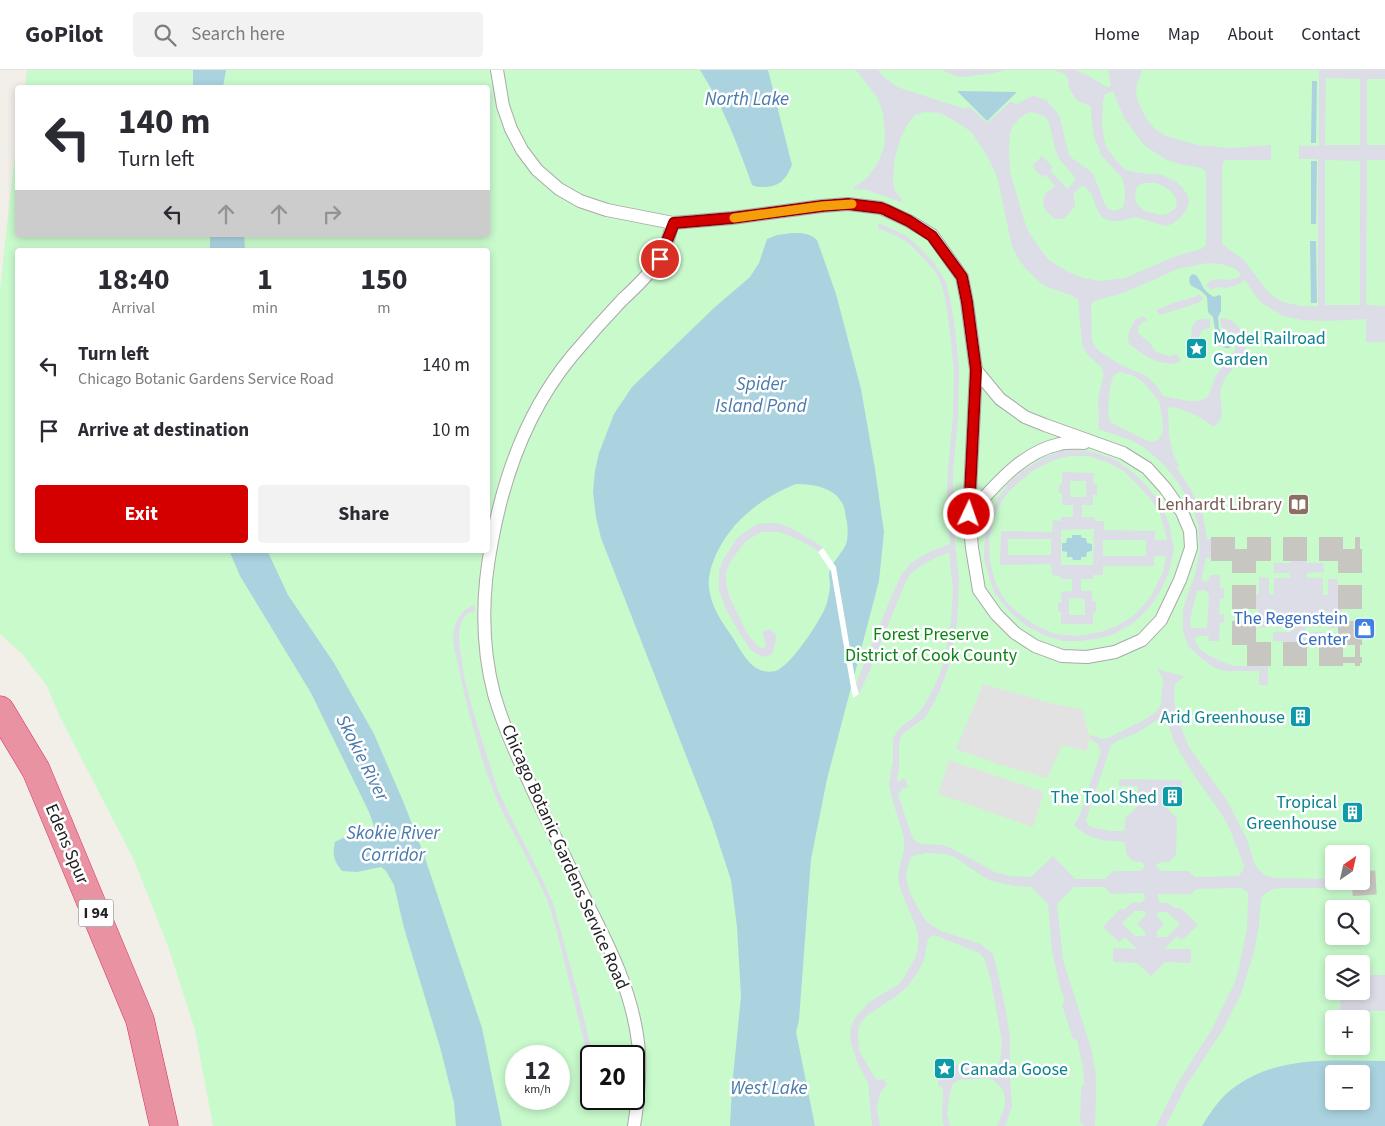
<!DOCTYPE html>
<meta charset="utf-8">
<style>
body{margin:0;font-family:"Source Sans 3",sans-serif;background:#f2f2f3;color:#2b2b33;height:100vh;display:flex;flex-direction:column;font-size:19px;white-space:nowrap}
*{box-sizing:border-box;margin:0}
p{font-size:16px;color:#7c7c81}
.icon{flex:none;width:28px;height:28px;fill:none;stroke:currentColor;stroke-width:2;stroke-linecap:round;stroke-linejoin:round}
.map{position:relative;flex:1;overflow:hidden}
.sheet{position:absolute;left:15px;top:178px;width:475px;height:305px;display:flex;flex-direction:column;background:#fff;border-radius:5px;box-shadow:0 2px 8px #0003}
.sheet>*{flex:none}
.hud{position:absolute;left:15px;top:15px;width:475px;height:152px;border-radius:5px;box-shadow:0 2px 8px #0003;background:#fff;color:#2b2b33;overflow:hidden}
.needle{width:32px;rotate:34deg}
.fabs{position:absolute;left:1325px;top:775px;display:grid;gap:10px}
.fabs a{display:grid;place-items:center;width:45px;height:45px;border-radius:5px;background:#fff;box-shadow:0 2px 8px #0003;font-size:25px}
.speed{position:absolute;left:505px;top:975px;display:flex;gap:10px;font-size:25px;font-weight:700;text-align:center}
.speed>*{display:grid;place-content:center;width:65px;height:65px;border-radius:50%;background:#fff;box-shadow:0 2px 8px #0003;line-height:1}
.speed small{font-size:12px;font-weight:400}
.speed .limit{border:2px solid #111;border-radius:8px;background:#fff;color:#111}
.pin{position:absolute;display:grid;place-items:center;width:42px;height:42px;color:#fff;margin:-21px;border:2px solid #fff;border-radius:50%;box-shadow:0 1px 5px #0007}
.me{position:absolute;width:55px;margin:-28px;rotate:3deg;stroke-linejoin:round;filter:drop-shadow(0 0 4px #0008)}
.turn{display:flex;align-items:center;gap:18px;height:105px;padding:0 20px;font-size:22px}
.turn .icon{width:65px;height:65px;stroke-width:2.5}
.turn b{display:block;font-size:35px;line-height:42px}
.lanes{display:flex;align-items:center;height:48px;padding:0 20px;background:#0003;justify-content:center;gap:25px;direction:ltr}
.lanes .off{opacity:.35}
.eta{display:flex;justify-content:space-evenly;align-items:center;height:85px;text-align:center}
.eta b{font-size:30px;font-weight:700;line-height:35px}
.action{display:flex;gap:10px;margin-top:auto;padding:10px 20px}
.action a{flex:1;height:58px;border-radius:5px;background:#d40000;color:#fff;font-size:20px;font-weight:700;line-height:58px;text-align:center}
.action a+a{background:#f2f2f3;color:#2b2b33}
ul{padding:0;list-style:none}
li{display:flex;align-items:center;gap:15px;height:65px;padding:0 20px}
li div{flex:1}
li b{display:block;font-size:19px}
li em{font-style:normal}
header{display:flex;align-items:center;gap:30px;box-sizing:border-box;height:70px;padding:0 25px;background:#fff;border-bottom:1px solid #e1e1e2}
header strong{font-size:24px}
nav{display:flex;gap:28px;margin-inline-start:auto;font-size:18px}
.search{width:350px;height:45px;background:#f2f2f3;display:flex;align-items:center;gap:12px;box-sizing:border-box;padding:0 18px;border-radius:5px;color:#7c7c81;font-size:19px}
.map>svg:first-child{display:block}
</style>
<header>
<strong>GoPilot</strong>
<div class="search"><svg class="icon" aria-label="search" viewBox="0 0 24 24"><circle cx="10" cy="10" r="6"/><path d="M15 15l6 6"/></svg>Search here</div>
<nav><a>Home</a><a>Map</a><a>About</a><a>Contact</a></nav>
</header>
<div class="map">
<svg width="1385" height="1056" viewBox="0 0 1385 1056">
<rect width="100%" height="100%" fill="#f2efe9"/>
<path fill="#c8facc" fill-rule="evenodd" d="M27,0H1385V1056H213L195,960L168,876L134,790L60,647L47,616L23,585L0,564V220L12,108L17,70L18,165H488V18L25,17ZM18,180H488V480H18ZM1334,784H1361V811H1334ZM1334,839H1361V866H1334ZM1334,894H1361V921H1334ZM1334,949H1361V976H1334ZM516,986H559V1029H516ZM591,986H634V1029H591ZM1334,1004H1361V1031H1334Z"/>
<path fill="#e2e2e2" d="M983,614L1050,633L1083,640L1088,664L1091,665L1086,681L1062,675L1047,708L1001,695L956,679Z
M949,690L1044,722L1033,757L938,724Z"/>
<path fill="#dddde8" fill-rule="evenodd" d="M856,0H878L884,7L897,17L965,39L970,37L987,53L1010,32L1017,34L1030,27L1035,26L1046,30L1056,41L1060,48L1069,85L1073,89L1093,103L1105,135L1109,139L1114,141L1121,139L1124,134L1125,127V118L1122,108L1102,86L1094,67L1091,45V36L1082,33L1076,29L1069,18L1068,8L1063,3L1053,0H1075L1085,4L1107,17L1111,16L1108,0H1142L1137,13L1136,25L1140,36L1146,48L1154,58L1164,65L1173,68L1197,75L1231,78L1271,75V90H1225L1222,95V173L1226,177L1243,189L1259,210L1271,225L1283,232L1301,236H1318V89H1299V76H1319V0H1385V9H1367V75H1385V90H1367L1366,235L1385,236V272H1366V249L1325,251L1301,250L1284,246L1265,235L1256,227L1245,210L1235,216L1226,218L1216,217L1211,220L1206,216L1208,212L1212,210L1222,209L1228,210L1238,208L1241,204L1236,199L1221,194L1208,193L1178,199L1123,223L1094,231L1091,235L1092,270L1095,277L1099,281L1123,296L1147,306L1156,315L1163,326L1189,331H1198L1206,328L1209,325L1215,307L1235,280L1236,274V269L1228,261L1221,257L1220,248L1231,250L1238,256L1242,262L1246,275L1245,281L1243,288L1227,305L1222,315L1220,324L1222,343L1220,350L1216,355L1213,356L1197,346L1183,340L1172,337L1168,338L1169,365L1173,384L1179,396L1177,398L1190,418L1203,445L1207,469H1211V488H1206L1202,507V510L1205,512L1208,510L1211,505H1220V518L1224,519V528L1220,529L1219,544H1224V553H1220L1219,571H1208L1209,566H1200L1195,568L1196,574L1201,580L1210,586L1225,593L1235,596H1268V615H1259V601H1224L1213,597L1202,589L1188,576L1183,561V539L1195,504L1200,479L1198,454L1192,436L1179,414L1165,396L1154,386L1143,377L1130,370L1098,359L1099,351L1098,328L1103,308V302L1101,297L1087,284L1082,275L1078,230L1071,225L1050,218L1042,214L1025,198L1018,188L1012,177L998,110L994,100L987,85L971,62L960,54L940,43L924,42L915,45L909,52L905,59L900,69L894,92L893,114L895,121L902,129L901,132L867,120L852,119L867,108L875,97L880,88L884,77L885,65L883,43L877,27ZM1326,8L1360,9V75H1325ZM1113,21L1124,48L1144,75L1163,88L1178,94L1202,98L1206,102V173L1205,176L1201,179L1176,186L1125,208L1100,211L1084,208L1070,203L1058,196L1048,189L1040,179L1030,164L1025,153L1010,102L1009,80L1010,62L1013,56L1018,50L1025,44L1031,42L1039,44L1045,47L1049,52L1055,79L1060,90L1074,106L1075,109L1074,112L1067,119L1050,100L1053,97L1042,86L1032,96L1042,107L1045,104L1055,116L1045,124L1043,130L1044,137L1048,143L1055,149H1063L1068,145L1075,136V130L1073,124L1080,117L1084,116L1091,123L1097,139L1102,147L1111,151H1120L1136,147L1165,156L1172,154L1179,149L1186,141L1189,133L1188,126L1182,117L1175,111L1162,105L1140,103L1126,100L1120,95L1108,80L1105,73L1102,55L1103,32L1105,24ZM1325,90L1360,91V235H1325ZM1143,113H1156L1163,116L1171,121L1176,129L1177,133L1175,139L1167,144L1162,145L1145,141L1138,135L1135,130L1136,119L1139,115ZM1120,302L1132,305L1144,313L1159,331L1161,340L1163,355V362L1158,370L1155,371H1151L1150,372L1111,353L1109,348L1108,340L1110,319L1112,309L1114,305ZM1205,520L1207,522L1209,526L1207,558H1191L1190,550L1197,521Z
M942,0H1005L994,3L963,7L956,6Z
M879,153L905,165L916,174L933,191L946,212L951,234L955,259L959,299L958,350L953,402V434L955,473L959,508L957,553L949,595L939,623L925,648L905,662L901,667L899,672V698L897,709L898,712L905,708L908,717L903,718L898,724L911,764L916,772L922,774L942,775L953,779L995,802L1010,806L1031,807L1053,786L1075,809H1105L1114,801H1141L1145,796L1141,792L1133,791L1126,784L1125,773L1124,772L1101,770L1087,765L1074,756L1079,747L1101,681L1097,673L1090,669L1091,665L1102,669L1108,668L1146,649L1157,641L1161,634L1163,610L1162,607L1157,599L1184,606L1175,614L1174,626L1176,643L1183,662L1189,677L1226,729L1237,750L1247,769L1255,795L1260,801L1266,806L1276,808L1334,809V811H1352V818H1281L1273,819L1263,825L1261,829L1259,856L1254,882L1241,924L1222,961L1186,1016L1166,1056H1156L1176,1016L1212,959L1235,912L1239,898L1247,859L1248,825L1247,822L1241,818H1235L1196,819L1191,824H1158V830L1161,833H1169L1174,838H1181L1198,855L1182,870L1177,866L1164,879H1191V893L1165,892L1151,906L1137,893L1113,892V878L1137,879L1125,867L1119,872L1103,857L1121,838L1124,840L1133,832L1141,833L1145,829L1144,823L1111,824L1105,817H1074L1057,834L1063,890L1092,981L1096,1007V1025L1095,1056H1084L1080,1052L1081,1017L1084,1014L1083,998L1077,970L1073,969L1062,935L1065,931L1060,917L1052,881L1048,834L1031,817L1015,816L991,811L982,806L955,787L945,784L926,783L913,786L911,788L907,799L906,808L910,823L922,845L928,853L941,861L981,874L993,884L995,891L1006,940L1010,967V1010L1012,1036L1005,1056H997L1004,1039L1005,1031L1004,1022L1000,1016L993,1010L986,1008L958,1010L952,1015L949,1028L947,1044L950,1056H944L942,1049L943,1018L938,1016V1011L941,1009L945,1004L947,994L986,999L993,998L997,996L1000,991L1002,971L991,911L984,888L979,883L967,878L934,865L930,867L928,869L924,890L918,902L908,916L895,927L866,946L860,954L858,962L859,980L875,1008L878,1010L884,1009L887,1015L881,1021L879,1027L877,1040L880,1056H872L868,1013L857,992L850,970L851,957L855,948L869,932L898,915L903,909L916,886L918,877V865L915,854L903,826L899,814L898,804L904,779V768L891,725L889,714L893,690V669L896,663L901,657L918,644L924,636L931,623L940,604L946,581L951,549L953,522L949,482L923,494L910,504L904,516L870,600L859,624L856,614L891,527L902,504L911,493L931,481L950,474L947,423L948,398L953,347L954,301L949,255L945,228L941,213L935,201L917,181L908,173L896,166L878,158ZM1161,648L1167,651L1174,672L1181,684L1196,708L1221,743L1230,760L1244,796L1243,800L1239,806L1195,807L1188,801H1161L1156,796L1160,792H1169L1176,785L1177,748L1164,736L1165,717H1182V710L1119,709V716H1138V736L1125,748V760L1122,761H1110L1095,758L1088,755L1086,750L1111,675L1117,671L1138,662ZM1135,841H1145V846L1137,854L1145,861V866H1135L1122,853ZM1157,842H1167L1180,854L1167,867H1157V861L1164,854L1157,846Z
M1198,224L1204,228L1199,232L1192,235L1160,245L1156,240L1176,232L1195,227Z
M1143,246L1148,250L1141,253L1138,257V263L1151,274L1153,278L1156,282L1170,286L1177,284L1181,292L1171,294L1159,292L1147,287L1129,274L1128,268L1129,261L1135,250Z
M1203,249H1210V258L1204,259L1201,262L1195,278L1191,283L1187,275L1191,268L1192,257L1197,250Z
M1076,380L1094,382L1114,389L1129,399L1142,411L1156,427L1164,441L1169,454L1174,479L1169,502L1161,520L1151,535L1141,546L1130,555L1114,564L1100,568L1080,571H1063L1044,565L1028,557L1015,547L1004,535L994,522L988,504L984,488V478L987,452L998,428L1008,414L1022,401L1045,387L1061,381ZM1069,386H1089L1106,392L1124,401L1150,428L1160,443L1167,470H1155V461L1104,460V451H1095L1094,447H1082V435H1093V425H1097V414L1093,413L1094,403L1062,402V414L1059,415V423H1062V435H1073V447H1061V451L1053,450L1052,462L1001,461L1000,495L1051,494L1052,505L1060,506V509H1072V521L1061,522L1062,532L1058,533V542H1061V554H1093V543L1096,542V532L1092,531V521H1081V509H1093L1094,505H1103V496H1154V486H1166L1163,502L1151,526L1144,535L1133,546L1117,556L1101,562L1078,566L1055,564L1033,554L1022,546L1009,535L1001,524L995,511L990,491L989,469L994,448L1000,434L1009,421L1031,402L1051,391ZM1070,411H1086V427H1070ZM1094,459L1093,495H1061V460ZM1008,469H1051V485H1008ZM1103,470H1146V486H1103ZM1069,528L1085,529V545H1069Z
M768,453H778L791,458L818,474L823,478L818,482L815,479L797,469L779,462H761L745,472L731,491L728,497L726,503V513L729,526L748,565L756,574L762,579L766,576L763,565V562L770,559L776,564V571L773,582L770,585L762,587L751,580L740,564L726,539L719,521V501L723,490L737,468L745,462L758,454Z
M1291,489H1307V493H1323L1324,502L1307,503V508H1323V525H1328V509H1338V524L1343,525L1342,541H1338L1337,558H1328L1327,541L1323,540V556L1305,557L1306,562H1323V572H1306V576H1291V572L1273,571V562H1291V557H1274V539H1269V557H1258L1259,539L1254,538V525L1259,524V507L1269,508V524L1274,525V508H1290V503H1274V493H1291Z
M475,534V541L468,543L464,547L459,559V572L464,606L473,641L497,718L512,750L538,800L553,833L578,924L593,986H591V1000L556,858L548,832L537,808L500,737L485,699L467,636L453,572L454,559L458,548L465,540Z
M1361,905H1385V941L1340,940L1341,921H1361Z"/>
<path fill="#aad3df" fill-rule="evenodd" d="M193,0H226L223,17H193Z
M700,0H768L792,95C785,110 781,116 764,117C759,117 757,117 752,115C738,75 723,36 700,0Z
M1312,11H1317L1316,73H1311Z
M957,21L1017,22L987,51Z
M1311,91H1317L1316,154H1311Z
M792,163C802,163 810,163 817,170L836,224L861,319L875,399L884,462L879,511L827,709L811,789L799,950L796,962L815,1056H730L732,1017L741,926L737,857L731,810L712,752L601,468L596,447L593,422L595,401L599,383L614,344L632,317L715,237L750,207L759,193L767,169L777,165ZM796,414C812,414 834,417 842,433C845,437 845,443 846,448C848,455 848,464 847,471C844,482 834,489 830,500C828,504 830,510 830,515C830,521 828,527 827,533C822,549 793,592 778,600C774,602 768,602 763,601C748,597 739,577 731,565C721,551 711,536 709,518C708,509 710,500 713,492C727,454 759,429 796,414Z
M210,165H244L245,180H210Z
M1310,171H1316L1317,233H1311Z
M1193,204L1197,206C1203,215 1202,220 1214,227L1219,225L1221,226V241L1218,247L1219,259L1227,263L1232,270V276L1230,278H1225L1219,275V265L1215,259L1213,247L1208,242L1207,227C1205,225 1203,222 1201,221C1194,216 1187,217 1190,206Z
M1072,465H1081L1082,468H1086L1087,473L1092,474V481L1087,482L1086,487H1081V490H1073L1072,487H1067V482L1062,481V473H1066L1067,468H1072Z
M229,480H267L288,525L334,593L374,664L403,731L423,782L482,958L502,1056H456L454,1033L440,977L404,858L394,815L386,801L381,797L357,802L342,801C334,792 332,784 335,772L343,768L371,763L374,756L369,742L311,623L240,506Z
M1385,991V1056H1202C1208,1046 1216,1034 1225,1025C1270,984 1329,991 1385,991ZM1334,1004H1361V1031H1334Z"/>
<path fill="#fff" d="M823,478L836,497L856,614L859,624L853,628L851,618L831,501L818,482Z"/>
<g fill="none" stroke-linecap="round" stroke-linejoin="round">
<path stroke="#c8c6c1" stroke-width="24" stroke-dasharray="24 12" stroke-linecap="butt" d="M1211,479H1360
M1244,479V584H1360
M1350,479V593
M1352,814L1385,812"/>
<defs>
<path id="lane" d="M497,0L503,36L511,59L522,80L537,100L559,119L580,131L607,140L673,153L732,148L822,136L848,134L881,138L909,151L932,165L962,207L967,232L976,300L969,444L972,478L979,520L996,544L1015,563L1035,576L1062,586L1087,587L1115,582L1142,570L1161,550L1180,510L1191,478L1190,461L1182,442L1165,418L1147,398L1123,383L1045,355L1025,347L1000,329L976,300
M969,444C995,416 1021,382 1060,374C1068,372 1076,373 1084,373
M634,1056C638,1033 641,995 638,972C632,923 611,880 589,837C571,800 553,763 535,725C520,692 504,659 494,624C481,574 482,521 492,471C504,405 529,338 572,286C588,267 605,248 622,230C635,218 649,205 659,190C666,180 669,165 673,153"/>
<path id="highway" d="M0,640L36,700L140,950L164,1056"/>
</defs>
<use href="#lane" stroke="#a9a9a9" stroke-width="14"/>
<use href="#highway" stroke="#dc2a67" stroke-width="29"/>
<use href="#lane" stroke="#fff" stroke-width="12"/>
<use href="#highway" stroke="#e892a2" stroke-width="28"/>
</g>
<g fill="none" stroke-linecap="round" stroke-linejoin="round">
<defs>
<path id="route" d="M660,189L674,153L732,148L822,136L848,134L881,138L886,140L909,151L932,166L962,207L967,232L976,300L969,444"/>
</defs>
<use href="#route" stroke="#8a0000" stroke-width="12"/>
<use href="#route" stroke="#d40000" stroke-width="9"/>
<path stroke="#f59e0b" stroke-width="9" d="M734,148L822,136L852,134"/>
</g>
<defs>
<symbol id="sight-square" viewBox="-11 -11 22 22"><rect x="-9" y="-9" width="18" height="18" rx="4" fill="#0f9aa8" stroke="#fff"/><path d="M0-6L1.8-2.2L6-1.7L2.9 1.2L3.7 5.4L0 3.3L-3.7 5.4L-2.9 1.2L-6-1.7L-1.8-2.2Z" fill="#fff"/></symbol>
<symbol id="library-square" viewBox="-11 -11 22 22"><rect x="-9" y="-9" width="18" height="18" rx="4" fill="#8d6e63" stroke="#fff"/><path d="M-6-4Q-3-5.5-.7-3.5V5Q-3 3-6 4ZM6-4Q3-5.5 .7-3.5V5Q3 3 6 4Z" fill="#fff"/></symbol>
<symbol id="shop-square" viewBox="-11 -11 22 22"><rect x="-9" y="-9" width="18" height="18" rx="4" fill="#3f7fe0" stroke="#fff"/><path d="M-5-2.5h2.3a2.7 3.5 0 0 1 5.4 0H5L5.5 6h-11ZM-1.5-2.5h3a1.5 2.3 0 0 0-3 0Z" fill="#fff"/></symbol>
<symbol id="building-square" viewBox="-11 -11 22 22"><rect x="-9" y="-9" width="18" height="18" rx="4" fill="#0f9aa8" stroke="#fff"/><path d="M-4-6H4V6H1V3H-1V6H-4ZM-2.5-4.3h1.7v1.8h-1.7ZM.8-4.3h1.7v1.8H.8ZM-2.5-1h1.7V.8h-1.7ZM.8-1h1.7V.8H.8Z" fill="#fff"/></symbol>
</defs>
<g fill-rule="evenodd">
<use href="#sight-square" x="1184" y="266" width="25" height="25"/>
<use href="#library-square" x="1286" y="422" width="25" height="25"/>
<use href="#shop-square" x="1352" y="546" width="25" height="25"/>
<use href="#building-square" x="1288" y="634" width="25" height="25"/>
<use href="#building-square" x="1160" y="714" width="25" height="25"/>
<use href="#building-square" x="1340" y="730" width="25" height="25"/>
<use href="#sight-square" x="932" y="986" width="25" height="25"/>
</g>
<g text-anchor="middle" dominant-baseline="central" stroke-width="5" stroke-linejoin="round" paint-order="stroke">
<rect fill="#fff" stroke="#646464" stroke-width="1" x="78.5" y="829.5" width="35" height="27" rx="4"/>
<g font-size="16" font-weight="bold" fill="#222">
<text x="96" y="843">I 94</text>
</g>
<g font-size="18" fill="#0d838f" stroke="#fff" text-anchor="end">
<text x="1213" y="268" text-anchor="start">Model Railroad<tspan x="1213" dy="21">Garden</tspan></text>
<text x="1285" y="647">Arid Greenhouse</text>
<text x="1157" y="727">The Tool Shed</text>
<text x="1337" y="732">Tropical<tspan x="1337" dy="21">Greenhouse</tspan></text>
<text x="960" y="999" text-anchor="start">Canada Goose</text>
</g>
<g font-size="18" fill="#785e54" stroke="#fff" text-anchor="end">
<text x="1282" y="434">Lenhardt Library</text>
</g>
<g font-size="18" fill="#366cbe" stroke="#fff" text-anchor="end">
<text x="1348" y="548">The Regenstein<tspan x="1348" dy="21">Center</tspan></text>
</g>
<g font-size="18" fill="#0c8416" stroke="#fff">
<text x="931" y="564">Forest Preserve<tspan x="931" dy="21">District of Cook County</tspan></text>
</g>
<g font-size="18" fill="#222" stroke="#fff">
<text transform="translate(67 774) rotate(67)">Edens Spur</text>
<text transform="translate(565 787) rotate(66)">Chicago Botanic Gardens Service Road</text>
</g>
<g font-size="19" font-style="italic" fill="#4a7aab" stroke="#fff">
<text x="747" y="29">North Lake</text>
<text x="761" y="314">Spider<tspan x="761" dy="22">Island Pond</tspan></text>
<text transform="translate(362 688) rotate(63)">Skokie River</text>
<text x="393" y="763">Skokie River<tspan x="393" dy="22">Corridor</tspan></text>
<text x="769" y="1018">West Lake</text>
</g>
</g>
</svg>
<div class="fabs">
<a><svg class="needle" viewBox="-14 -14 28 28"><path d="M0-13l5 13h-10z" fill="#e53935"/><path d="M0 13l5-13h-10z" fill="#7c7c81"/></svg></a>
<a><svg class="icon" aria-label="search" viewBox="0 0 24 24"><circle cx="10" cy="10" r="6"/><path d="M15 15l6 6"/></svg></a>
<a><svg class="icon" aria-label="layers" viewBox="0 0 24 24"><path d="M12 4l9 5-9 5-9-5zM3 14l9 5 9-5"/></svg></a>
<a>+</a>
<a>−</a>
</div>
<div class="speed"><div>12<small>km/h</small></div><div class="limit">20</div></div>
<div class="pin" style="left:660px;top:189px;background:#d93025"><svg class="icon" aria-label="arrive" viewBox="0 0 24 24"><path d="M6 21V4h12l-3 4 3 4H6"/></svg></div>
<svg class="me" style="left:969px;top:444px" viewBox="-20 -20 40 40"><circle r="17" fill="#d40000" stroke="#fff" stroke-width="3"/><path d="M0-11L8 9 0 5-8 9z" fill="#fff"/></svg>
<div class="hud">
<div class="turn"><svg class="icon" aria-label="left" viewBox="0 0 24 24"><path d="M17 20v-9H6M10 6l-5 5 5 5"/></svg><div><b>140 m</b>Turn left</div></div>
<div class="lanes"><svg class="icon" aria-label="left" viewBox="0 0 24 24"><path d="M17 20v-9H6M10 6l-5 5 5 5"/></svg><svg class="icon off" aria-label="ahead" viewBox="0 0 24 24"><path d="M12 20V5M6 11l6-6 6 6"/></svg><svg class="icon off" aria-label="ahead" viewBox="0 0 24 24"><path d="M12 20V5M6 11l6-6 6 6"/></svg><svg class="icon off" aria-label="right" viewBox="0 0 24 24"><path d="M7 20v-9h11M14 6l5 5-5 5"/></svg></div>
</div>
<section class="sheet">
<div class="eta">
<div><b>18:40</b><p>Arrival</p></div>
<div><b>1</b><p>min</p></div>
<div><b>150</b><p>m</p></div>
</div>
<ul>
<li><svg class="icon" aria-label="left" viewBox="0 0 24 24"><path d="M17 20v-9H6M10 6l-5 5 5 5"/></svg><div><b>Turn left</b><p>Chicago Botanic Gardens Service Road</p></div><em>140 m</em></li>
<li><svg class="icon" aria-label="arrive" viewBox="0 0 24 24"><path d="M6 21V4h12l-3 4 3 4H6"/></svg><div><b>Arrive at destination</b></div><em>10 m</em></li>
</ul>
<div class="action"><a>Exit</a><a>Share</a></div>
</section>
</div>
